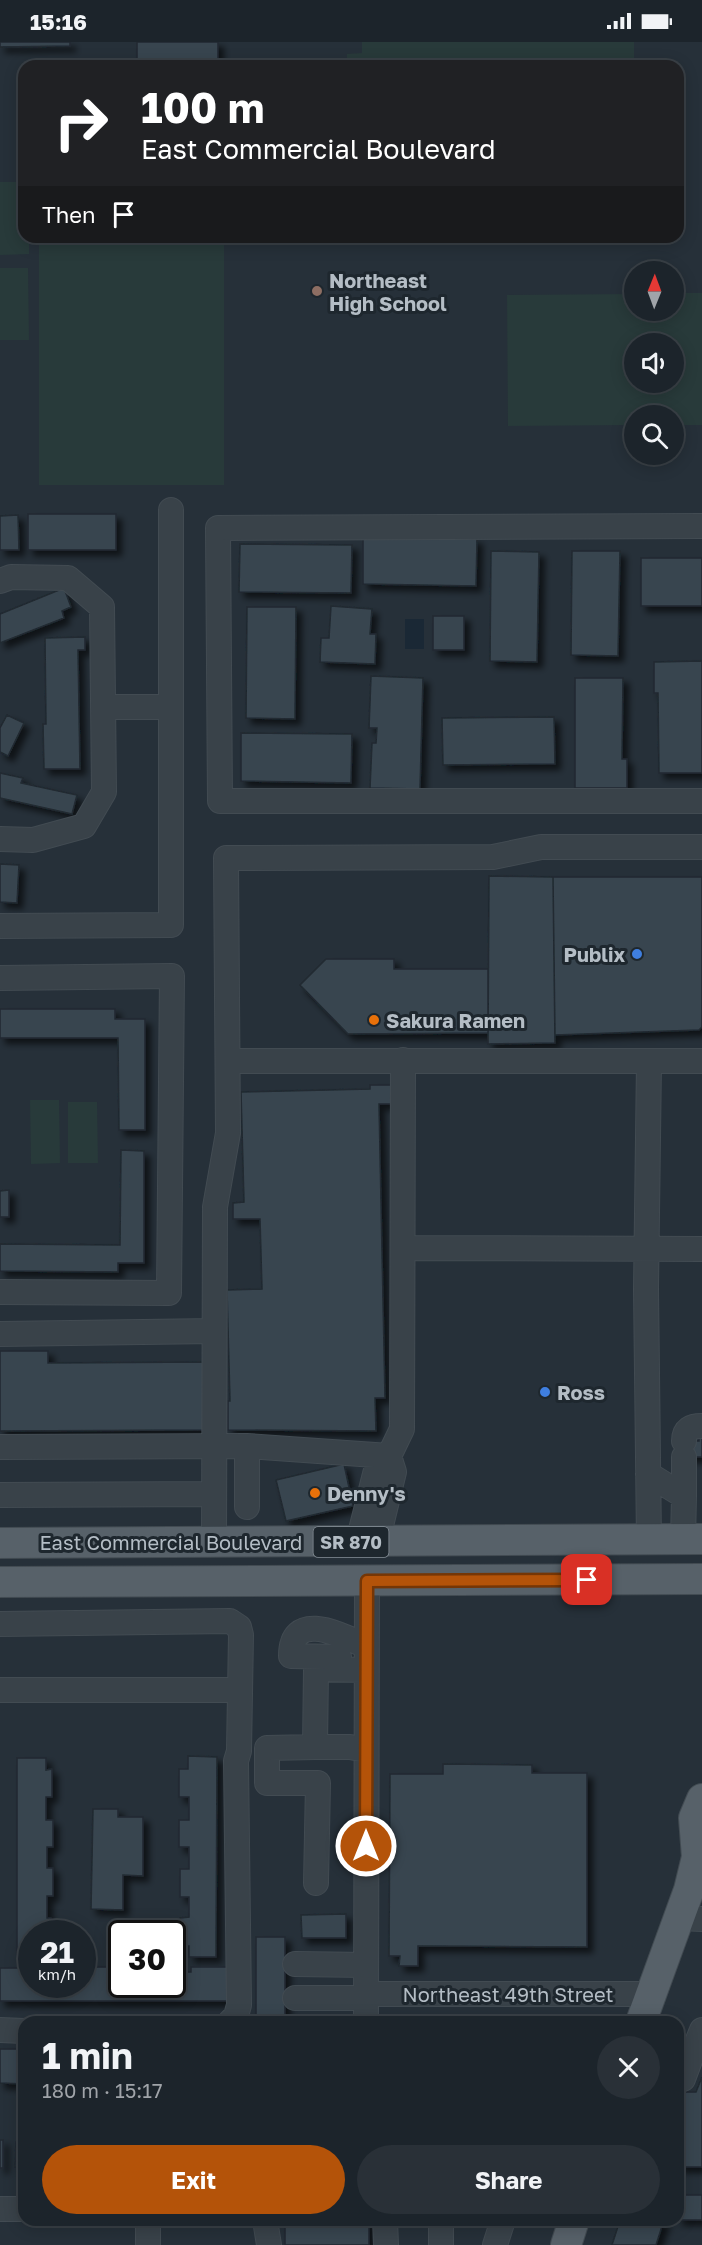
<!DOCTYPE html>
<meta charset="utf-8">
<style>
body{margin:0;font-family:"Golos Text",sans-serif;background:#293037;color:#f1f3f6;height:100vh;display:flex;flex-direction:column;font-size:22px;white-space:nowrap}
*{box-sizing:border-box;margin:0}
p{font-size:20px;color:#a0a4a9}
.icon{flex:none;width:33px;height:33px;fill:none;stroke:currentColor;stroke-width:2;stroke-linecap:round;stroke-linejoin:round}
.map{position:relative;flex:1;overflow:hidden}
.panel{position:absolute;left:18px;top:1974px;width:666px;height:210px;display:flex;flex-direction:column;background:#1c242b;border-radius:18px;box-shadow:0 3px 15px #0003,0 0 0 2px #3a4147}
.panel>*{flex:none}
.banner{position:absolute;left:18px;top:18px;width:666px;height:183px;border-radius:18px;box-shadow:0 3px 15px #0003,0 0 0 2px #3a4147;background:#202124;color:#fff;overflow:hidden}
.needle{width:39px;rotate:1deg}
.buttons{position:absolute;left:624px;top:219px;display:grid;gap:12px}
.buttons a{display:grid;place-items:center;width:60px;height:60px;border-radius:50%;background:#1c242b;box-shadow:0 3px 15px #0003,0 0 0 2px #3a4147;font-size:30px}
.speed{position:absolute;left:18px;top:1878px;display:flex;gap:12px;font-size:30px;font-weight:700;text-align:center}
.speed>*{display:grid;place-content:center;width:78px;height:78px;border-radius:50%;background:#1c242b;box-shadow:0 3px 15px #0003,0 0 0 2px #3a4147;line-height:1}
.speed small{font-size:15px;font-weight:400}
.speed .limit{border:3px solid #111;border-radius:9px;background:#fff;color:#111}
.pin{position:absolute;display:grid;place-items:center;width:51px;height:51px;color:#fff;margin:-26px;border-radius:12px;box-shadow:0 3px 9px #0006}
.me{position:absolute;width:66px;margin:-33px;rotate:0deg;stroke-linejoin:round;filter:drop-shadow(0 0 4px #0008)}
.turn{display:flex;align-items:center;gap:21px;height:126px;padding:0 24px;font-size:27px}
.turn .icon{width:78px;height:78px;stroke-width:2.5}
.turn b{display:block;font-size:42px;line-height:51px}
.then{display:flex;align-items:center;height:57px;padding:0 24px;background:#0003;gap:12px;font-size:22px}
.round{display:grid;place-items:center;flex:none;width:63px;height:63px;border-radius:32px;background:#293037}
.summary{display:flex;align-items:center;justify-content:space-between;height:102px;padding:0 24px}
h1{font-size:36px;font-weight:700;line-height:45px}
.button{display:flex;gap:12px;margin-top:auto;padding:12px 24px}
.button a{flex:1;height:69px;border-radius:36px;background:#b45309;color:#fff;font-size:24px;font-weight:700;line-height:69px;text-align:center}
.button a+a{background:#293037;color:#f1f3f6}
.status{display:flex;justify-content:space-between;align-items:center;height:42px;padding:0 30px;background:#1c242b;direction:ltr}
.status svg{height:16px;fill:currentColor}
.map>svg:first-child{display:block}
</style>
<div class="status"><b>15:16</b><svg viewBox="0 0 49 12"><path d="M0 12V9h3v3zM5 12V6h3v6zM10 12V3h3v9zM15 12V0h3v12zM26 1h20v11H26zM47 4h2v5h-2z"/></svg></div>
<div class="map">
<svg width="702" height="2203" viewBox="0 0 702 2203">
<defs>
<filter id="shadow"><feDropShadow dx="5.5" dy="5.5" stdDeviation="3" flood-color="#0009"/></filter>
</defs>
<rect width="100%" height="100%" fill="#263039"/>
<path fill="#283a3a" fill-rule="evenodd" d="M362,0H634V24H347V12L362,11Z
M0,140H24V195H29V212L0,213Z
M39,195H224V443H39Z
M0,226H28L29,298H0Z
M674,251H702V383H674V374H634V383L508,384L507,253L634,252V268H674ZM634,302H674V340H634Z
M59,1058L60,1121L31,1122L30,1058Z
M68,1060H97L98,1121H68Z"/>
<path fill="#1a2835" d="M405,577H424V607H405Z"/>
<path fill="#38454f" stroke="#202930" stroke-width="1.5" filter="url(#shadow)" d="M0,0H70V4L0,5Z
M137,0H218V24H137Z
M28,472H116V508H28Z
M18,473L19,508H0V474Z
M363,495L477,497L476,544L363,542Z
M240,502L352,503L351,551L239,550Z
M491,509L539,510L537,620L490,619Z
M572,509H620L618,614L571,613Z
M641,516H702V564H641Z
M64,546L71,565L62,569L64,576L0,601V572Z
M331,564L372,567L370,592H376L375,622L320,620L321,596H329Z
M247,565H296L295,677L246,676Z
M433,574H464V608H433Z
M85,595V608H78L80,727H44L43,682H46L45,596Z
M702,619V731H659L658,651H654V620Z
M371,634L423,636L420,747L370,746L372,701H376L377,686H369Z
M575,636H623L622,717H627V746H575Z
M7,673L24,681L8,714L0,710V686Z
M554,675L555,722L443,723L442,676Z
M241,691L352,692L351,741L241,739Z
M0,731L23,736L21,741L77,753L72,772L0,756Z
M0,822L19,823L17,861L0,860Z
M489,834L553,835L555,1001L488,1002Z
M553,835H702V985L699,988L555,993Z
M326,917H394V927H488V991L348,992L300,943Z
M0,967H115V977H145V1088H119L118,996H0Z
M370,1043H391V1062H379L385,1356H375L376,1389L228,1388V1359H230L227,1248L262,1247L260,1177H233V1161L244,1160L241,1050L370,1047Z
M121,1108L144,1109V1221H118V1230L0,1229V1202L120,1203Z
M9,1148V1175H0V1149Z
M0,1309H48V1321L208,1320V1388L0,1389Z
M699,1391H702V1415H677V1399H699Z
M344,1422L353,1464L286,1479L276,1438Z
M188,1714L217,1715L216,1915H189V1904H180V1876L189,1875V1855H180V1827H189V1805H179V1778H189V1755H179V1727H188Z
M17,1716H46V1728L52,1727V1755H46V1778H53V1805H47V1826H53V1854H47V1876H51V1892H32V1917H17Z
M443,1722L532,1723V1731H587V1905L418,1904V1924H399L400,1914H389L390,1732H443Z
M93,1767H118V1775H143V1834L123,1833V1868L91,1867Z
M346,1872V1896H302L301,1873Z
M256,1895H285V1975L256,1974Z
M82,1925H122V1942H172V1930H191V1925H236V1959H0V1926H32V1942H82Z
M0,2007H24V2042L0,2041Z
M702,2035V2125H678V2094H685V2050H696Z
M0,2098H3V2126H0Z
M16,2100H24V2126L15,2125Z
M678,2153H702V2178H678Z
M285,2178H369V2203H285Z
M620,2178H664L656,2203H612Z"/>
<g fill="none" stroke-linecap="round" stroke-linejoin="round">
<defs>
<path id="minor" d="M702,484L218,486L220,759H702
M0,539L11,535L68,536L102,565L104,750L84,784L33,798L0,797
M103,665H171
M0,884L171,883V468
M0,936L172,934L169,1251L0,1250
M228,1019H702
M649,1020L646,1247L649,1499
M403,1206L702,1207
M0,1292L214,1289
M684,1399C684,1387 691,1384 702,1384
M0,1405L247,1404L389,1414
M684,1415V1454
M648,1432L684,1454L683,1498
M0,1453L214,1452
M247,1465V1404
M214,1500L215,1165L228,1091L226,816L493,815L541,805H702
M358,1500L376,1428L389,1414L402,1387L403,1018
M377,1500L394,1430L389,1414
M0,1582L230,1579L239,1585L241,1593L239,1709L236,1719L239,1963L236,1974L230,1980
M339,1615L291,1614C291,1566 343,1594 366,1604
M0,1648H239
M315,1705L267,1706V1741H318L316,1841
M366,1708L350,1705H315L316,1627L366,1628
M679,1876L702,1877
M295,1922L366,1923
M366,1952H651
M295,1956H366
M366,1980L367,1539
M0,1988L24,1989
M678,2005L693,2010L683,2037
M693,2010L702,1988
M0,2167H24
M265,2178L269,2203
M385,2178L386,2203
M148,2203V2178
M441,2203V2178
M495,2203L503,2178"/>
<path id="major" d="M0,1501L702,1497
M0,1540L702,1537
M641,1980L689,1848L697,1815L694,1776L702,1757
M566,2203L574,2178"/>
</defs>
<use href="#minor" stroke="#424b52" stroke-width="26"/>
<use href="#major" stroke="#424b52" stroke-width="32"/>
<use href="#minor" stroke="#394249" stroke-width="24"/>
<use href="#major" stroke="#576169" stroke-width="30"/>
</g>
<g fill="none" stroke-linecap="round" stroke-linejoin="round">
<defs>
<path id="route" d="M366,1804L367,1539L587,1538"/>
</defs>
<use href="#route" stroke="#753606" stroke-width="15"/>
<use href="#route" stroke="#b45309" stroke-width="10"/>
</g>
<circle fill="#8d6e63" stroke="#1e272e" stroke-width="2" cx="317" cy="249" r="6"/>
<g fill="#3f7fe0" stroke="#1e272e" stroke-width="2">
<circle cx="637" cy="912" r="6"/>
<circle cx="545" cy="1350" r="6"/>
</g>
<g fill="#e8710a" stroke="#1e272e" stroke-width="2">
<circle cx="374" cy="978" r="6"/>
<circle cx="315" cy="1451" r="6"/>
</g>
<g text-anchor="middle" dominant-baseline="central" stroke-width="6" stroke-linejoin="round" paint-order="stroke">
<rect fill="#1e272e" stroke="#879098" stroke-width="1.5" x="313.5" y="1485" width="75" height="30" rx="4.5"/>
<g font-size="18" font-weight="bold" fill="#b4bdc5">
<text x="351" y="1500">SR 870</text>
</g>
<g font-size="20" font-weight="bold" fill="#b4bdc5" stroke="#1e272e" text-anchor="start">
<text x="329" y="238">Northeast<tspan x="329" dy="23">High School</tspan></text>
<text x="625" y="912" text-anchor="end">Publix</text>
<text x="386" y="978">Sakura Ramen</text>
<text x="557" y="1350">Ross</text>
<text x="327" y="1451">Denny's</text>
</g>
<g font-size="20" fill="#b4bdc5" stroke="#1e272e">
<text x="171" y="1500">East Commercial Boulevard</text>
<text x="508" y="1952">Northeast 49th Street</text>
</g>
</g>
</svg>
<div class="buttons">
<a><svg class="needle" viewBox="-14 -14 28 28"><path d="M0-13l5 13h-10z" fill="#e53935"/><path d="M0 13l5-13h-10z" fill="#a0a4a9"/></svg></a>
<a><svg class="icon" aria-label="sound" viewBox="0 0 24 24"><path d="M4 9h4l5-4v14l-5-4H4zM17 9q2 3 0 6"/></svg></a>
<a><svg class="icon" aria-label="search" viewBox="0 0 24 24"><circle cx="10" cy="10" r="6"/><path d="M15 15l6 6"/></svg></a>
</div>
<div class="speed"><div>21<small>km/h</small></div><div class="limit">30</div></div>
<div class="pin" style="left:587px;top:1538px;background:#d93025"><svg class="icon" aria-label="arrive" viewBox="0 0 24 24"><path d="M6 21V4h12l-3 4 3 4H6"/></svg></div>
<svg class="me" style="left:366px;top:1804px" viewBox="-20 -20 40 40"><circle r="17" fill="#b45309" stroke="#fff" stroke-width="3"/><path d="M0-11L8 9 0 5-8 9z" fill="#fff"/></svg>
<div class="banner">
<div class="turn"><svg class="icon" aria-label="right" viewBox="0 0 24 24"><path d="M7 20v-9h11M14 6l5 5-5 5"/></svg><div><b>100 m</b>East Commercial Boulevard</div></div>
<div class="then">Then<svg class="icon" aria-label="arrive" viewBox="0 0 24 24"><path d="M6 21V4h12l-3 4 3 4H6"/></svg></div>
</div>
<section class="panel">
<div class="summary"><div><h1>1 min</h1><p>180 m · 15:17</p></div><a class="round"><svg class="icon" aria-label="close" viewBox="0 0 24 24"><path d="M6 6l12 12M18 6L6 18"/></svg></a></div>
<div class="button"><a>Exit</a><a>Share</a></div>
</section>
</div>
